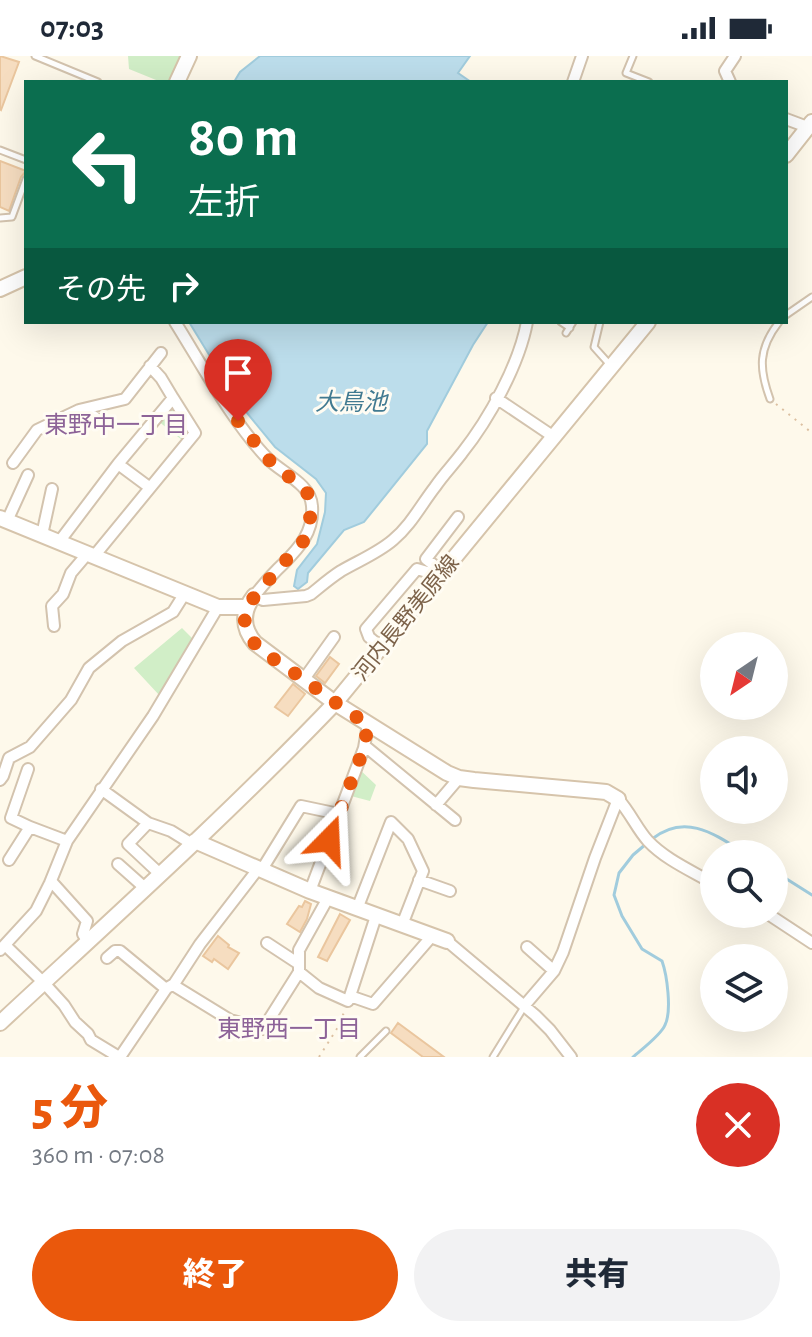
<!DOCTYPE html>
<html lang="ja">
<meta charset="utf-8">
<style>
body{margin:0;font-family:"Alegreya Sans","Noto Sans JP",sans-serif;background:#f2f2f3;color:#1f2937;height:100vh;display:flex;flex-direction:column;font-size:30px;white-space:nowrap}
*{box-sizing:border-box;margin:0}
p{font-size:26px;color:#747a83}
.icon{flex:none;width:44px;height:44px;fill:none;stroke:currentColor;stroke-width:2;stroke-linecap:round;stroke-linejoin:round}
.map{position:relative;height:1001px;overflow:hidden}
.panel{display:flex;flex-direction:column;background:#fff;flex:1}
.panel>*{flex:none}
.guide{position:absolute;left:24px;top:24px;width:764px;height:244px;border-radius:0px;box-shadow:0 8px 32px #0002;background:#0b6e4f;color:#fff;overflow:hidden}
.needle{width:52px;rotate:215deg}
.controls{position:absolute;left:700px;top:576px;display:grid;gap:16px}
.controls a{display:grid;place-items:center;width:88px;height:88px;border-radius:50%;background:#fff;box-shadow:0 8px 32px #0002;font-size:40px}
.pin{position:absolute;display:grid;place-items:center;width:68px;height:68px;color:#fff;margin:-82px -34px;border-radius:50% 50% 50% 0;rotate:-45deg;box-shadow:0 0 8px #0007}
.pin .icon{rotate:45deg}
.me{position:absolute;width:88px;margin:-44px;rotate:21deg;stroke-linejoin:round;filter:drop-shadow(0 0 6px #0008)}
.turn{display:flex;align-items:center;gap:28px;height:168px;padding:0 32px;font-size:36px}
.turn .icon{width:104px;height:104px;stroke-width:2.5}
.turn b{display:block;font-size:56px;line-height:68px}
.then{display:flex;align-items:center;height:76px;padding:0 32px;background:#0003;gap:16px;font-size:30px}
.round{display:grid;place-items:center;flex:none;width:84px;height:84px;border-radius:42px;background:#f2f2f3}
.overview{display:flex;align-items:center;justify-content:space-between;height:136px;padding:0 32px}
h1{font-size:48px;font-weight:800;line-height:60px;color:#ea580c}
.button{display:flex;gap:16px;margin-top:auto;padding:16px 32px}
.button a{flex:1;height:92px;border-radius:48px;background:#ea580c;color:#fff;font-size:32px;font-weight:800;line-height:92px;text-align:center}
.button a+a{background:#f2f2f3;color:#1f2937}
.status{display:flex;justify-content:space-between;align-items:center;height:56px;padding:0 40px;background:#fff;direction:ltr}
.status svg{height:22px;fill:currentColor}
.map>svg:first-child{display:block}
</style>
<div class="status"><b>07:03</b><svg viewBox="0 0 49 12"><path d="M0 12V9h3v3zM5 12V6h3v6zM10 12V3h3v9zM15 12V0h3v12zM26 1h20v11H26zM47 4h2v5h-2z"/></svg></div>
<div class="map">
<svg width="812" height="1001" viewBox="0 0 812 1001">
<rect width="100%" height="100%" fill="#fef9eb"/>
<path fill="#d1eec7" d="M128,0H181L169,26H161L129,13Z
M169,352H174L188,375L182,384L158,365Z
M182,572L194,584L160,640L134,612Z
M357,711L376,729L370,745L351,740Z"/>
<path fill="#bcddeb" stroke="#a1ccdd" stroke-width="2" d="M260,0H470L458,17L471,26H234L240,16Z
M189,266H488L473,289L427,375V388L364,466L344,474L308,517L307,526L298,533L294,530L297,514L317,488L325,456L326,437L316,423L275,391L238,346Z"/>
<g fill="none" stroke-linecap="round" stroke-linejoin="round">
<path stroke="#a1ccdd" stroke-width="3" d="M652,783C686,756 716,779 746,798
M774,815L812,839
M633,1001C642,993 661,979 665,969C672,955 667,919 662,905L642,893L622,860L614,839L619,817L633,799L646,788"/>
</g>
<path fill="#f6ddc0" stroke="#eac69e" stroke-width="2" d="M0,0L19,6L1,54L0,53Z
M0,105L26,115L21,121L9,155L0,151Z
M330,601L339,608L325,627L316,620Z
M293,628L305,638L288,660L275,651Z
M305,845L311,848L307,863L300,876L287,868L299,850L302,851Z
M340,858L350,864L327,905L318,901Z
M218,880L229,889L228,891L239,897L228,913L214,903L212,906L203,900Z
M398,967L444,1001H423L391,977Z"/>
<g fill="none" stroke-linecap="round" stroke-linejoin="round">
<defs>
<path id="lane" d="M35,0L98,26
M633,0L626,17L649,26
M0,94L26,104
M0,162L12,161L26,123
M786,259L812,241
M561,266L570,272
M600,266L594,291L611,310
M566,277L573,266
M770,343C759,313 758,293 779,266
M360,1001L386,975
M493,1001L524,951"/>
<path id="street" d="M573,26L582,0
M730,26L725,15L735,0
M786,63L802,69L805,75
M175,266C202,309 233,367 268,403C282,417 311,428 312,450C314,476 299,492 283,508C272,518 263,529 254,540L263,544L306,540L311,538C321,530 330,522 341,515C358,505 378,497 393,484C411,469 421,449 435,431C443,419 453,409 462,397C489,363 519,309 527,266
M150,310L161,322L173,342
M496,342L554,381
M84,353L100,365
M13,407L37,374L79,354L125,343L161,297
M118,408L149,431
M7,465L28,419
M42,479L52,433
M59,486L118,408L173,342L195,377L95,499
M443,516L426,503L458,461
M54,570L52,550L63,538L71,517L88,497
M382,592L369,581L366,573L417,513L427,516L436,524
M304,623L334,581
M365,690L455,764
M28,713L11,762L30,771L67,785
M0,724L3,720L9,702L30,691L71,644L89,612L122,585L173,556L185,537
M101,733L148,767L171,775L192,788
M436,749L459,722
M148,767L128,788L160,818
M9,804L30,771
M118,808L145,832
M261,815L301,750L339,758
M419,824L450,835
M51,825L87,865L83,878L88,886
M310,835L364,692L368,668
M328,842L299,894V916L319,932L348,945
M357,853L391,766L408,783L423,815L402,869
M768,858L812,887
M376,860L350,940L373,948L432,880
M447,885L535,959L550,974L571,1001
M267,887L299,908
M5,889L44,927L64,949L75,966L88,978L91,984L119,1001
M527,891L554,915
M0,894L36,855L50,827L67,785L153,660L218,551
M107,902L115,895H120L166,933L120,1001
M173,929L230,964L263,973L299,916
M167,932L174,928L200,888L258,813
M524,950L554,915L563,896L595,802L618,743C630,756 637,773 648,785C666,804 692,815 714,828"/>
<path id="secondary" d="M177,26L189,0
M786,99L812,66
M0,233L26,221
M0,462L218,551H246
M254,540C242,555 242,572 255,587L335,647L447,717L459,722L474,724L596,735L606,736L618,743
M195,785L310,835L447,885
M0,967C113,862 228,759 335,647L648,266"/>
</defs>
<use href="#lane" stroke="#d3c3ae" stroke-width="9"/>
<use href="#street" stroke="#d3c3ae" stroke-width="14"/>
<use href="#secondary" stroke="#d6c4ab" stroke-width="18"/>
<path stroke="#dcc0a1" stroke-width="2" stroke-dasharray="2 6" stroke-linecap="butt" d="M776,348L812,377
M319,1001L340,968L344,956"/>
<use href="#lane" stroke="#fff" stroke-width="5"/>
<use href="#street" stroke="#fff" stroke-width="10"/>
<use href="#secondary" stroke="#fff" stroke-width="14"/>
</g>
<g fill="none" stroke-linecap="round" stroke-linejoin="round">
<path stroke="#ea580c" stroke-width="14" stroke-dasharray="0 25.2" d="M238,365L269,404L307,436L312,453L306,480L300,491L282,508L246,551C243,560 245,574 250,582C262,598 284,609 300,621C323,637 344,654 368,668L364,692L329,784"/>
</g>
<g text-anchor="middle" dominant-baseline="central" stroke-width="6" stroke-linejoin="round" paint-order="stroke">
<g font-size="22" fill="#7d634a" stroke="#fffcf3">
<text transform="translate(406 562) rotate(-51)">河内長野美原線</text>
</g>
<g font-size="24" font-style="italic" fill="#417a91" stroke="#fffcf3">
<text x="351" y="347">大鳥池</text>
</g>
<g font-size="24" fill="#8d6398" stroke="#fffcf3">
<text x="116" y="370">東野中一丁目</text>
<text x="289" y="974">東野西一丁目</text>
</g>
</g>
</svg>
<div class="controls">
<a><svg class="needle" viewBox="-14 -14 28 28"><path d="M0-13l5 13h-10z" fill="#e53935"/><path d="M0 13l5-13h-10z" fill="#747a83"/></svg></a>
<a><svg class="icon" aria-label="sound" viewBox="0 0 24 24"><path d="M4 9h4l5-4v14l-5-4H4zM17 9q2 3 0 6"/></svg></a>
<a><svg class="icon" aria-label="search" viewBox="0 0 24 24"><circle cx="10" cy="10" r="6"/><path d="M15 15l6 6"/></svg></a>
<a><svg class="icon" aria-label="layers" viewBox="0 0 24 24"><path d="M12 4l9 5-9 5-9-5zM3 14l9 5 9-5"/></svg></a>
</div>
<div class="pin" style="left:238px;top:365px;background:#d93025"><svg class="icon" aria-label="arrive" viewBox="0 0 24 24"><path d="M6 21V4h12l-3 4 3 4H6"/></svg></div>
<svg class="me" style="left:329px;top:784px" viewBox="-20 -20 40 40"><path d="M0-17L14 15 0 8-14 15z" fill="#ea580c" stroke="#fff" stroke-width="4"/></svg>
<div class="guide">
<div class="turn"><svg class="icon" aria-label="left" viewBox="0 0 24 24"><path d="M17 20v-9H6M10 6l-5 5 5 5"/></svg><div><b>80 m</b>左折</div></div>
<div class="then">その先<svg class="icon" aria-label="right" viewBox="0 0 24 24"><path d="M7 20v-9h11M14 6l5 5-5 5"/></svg></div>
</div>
</div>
<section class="panel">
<div class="overview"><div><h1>5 分</h1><p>360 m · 07:08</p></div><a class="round" style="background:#d93025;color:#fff"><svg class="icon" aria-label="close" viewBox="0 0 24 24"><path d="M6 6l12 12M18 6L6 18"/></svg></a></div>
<div class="button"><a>終了</a><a>共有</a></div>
</section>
